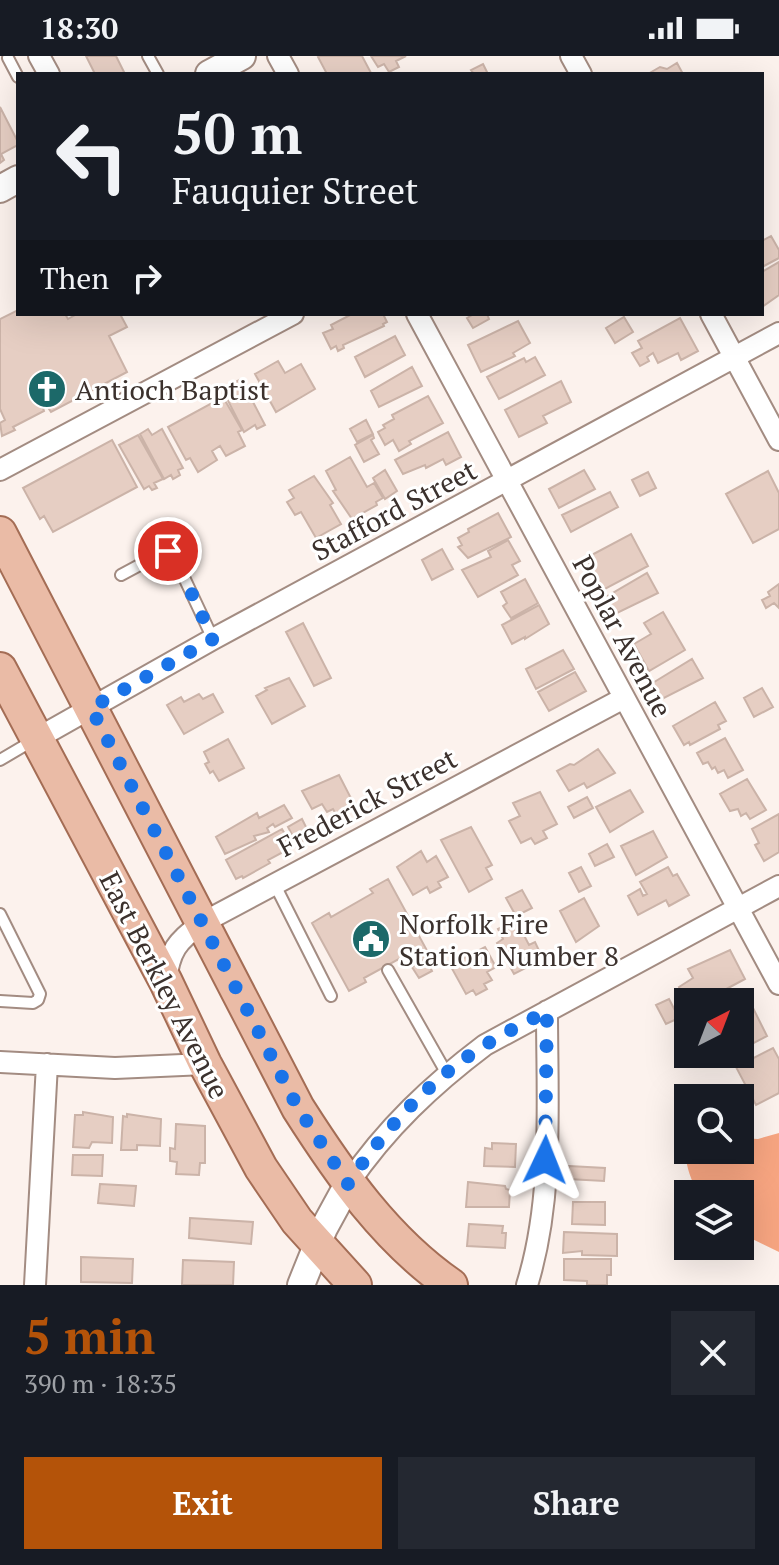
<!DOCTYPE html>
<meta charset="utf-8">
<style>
body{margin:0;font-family:"PT Serif",serif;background:#242831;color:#f1f3f6;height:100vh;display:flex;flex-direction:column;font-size:30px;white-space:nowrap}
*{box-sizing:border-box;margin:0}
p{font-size:26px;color:#9ea1a6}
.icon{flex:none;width:44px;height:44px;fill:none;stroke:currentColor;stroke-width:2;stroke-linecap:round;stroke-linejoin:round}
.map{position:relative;height:1229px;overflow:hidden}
.panel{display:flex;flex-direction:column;background:#171b24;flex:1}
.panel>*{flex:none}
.hud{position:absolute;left:16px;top:16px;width:748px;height:244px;border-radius:0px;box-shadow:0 8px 32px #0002;background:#171b24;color:#f1f3f6;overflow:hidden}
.needle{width:52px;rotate:42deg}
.fabs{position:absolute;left:674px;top:932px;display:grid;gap:16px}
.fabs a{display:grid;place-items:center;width:80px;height:80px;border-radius:0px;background:#171b24;box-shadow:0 8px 32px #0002;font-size:40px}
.pin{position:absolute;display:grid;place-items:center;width:68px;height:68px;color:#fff;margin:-34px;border:4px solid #fff;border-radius:50%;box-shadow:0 2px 8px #0007}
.me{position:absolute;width:88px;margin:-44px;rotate:2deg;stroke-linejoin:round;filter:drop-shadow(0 0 6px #0008)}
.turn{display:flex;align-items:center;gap:28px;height:168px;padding:0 24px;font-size:36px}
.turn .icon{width:104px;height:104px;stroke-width:2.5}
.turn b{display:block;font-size:56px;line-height:68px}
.then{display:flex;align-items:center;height:76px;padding:0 24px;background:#0003;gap:16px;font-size:30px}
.round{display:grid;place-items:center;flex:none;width:84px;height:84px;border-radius:0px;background:#242831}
.head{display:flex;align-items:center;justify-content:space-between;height:136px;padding:0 24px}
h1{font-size:48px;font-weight:800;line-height:60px;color:#b45309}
.primary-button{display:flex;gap:16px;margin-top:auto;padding:16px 24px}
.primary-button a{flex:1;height:92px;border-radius:0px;background:#b45309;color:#fff;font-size:32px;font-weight:800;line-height:92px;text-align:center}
.primary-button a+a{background:#242831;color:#f1f3f6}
.status{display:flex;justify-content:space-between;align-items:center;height:56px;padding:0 40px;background:#171b24;direction:ltr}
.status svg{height:22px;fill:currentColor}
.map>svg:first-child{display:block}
</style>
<div class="status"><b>18:30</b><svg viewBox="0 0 49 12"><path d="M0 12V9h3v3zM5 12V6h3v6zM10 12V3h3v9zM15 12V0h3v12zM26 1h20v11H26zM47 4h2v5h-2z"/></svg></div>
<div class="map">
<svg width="779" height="1229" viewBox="0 0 779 1229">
<rect width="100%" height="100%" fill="#fcf2ed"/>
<path fill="#f7a581" d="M779,1077V1196L740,1177V1138H699C689,1121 682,1101 688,1082V1094H740V1082L758,1083Z"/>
<path fill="#e6cec3" stroke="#cbb3a8" stroke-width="2" d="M86,0H116L125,18H95Z
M320,0H362L371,17L327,18L318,1Z
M371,0H406L396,5L399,11L389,16L384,8L378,11Z
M677,7L683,18H648L660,11L667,13Z
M483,8L488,18H474L471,14Z
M0,51L18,86V89L1,98L4,104L0,107Z
M771,180L779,194V202L762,211V185Z
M779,206V239L762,251V216Z
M18,254V258H65L68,263L77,258H120L127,271L109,280L127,316L51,356L47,350L43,352L44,355L13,371L15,374L2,380L0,367L5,364L0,353V263Z
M352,258H383L387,266L383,268L384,270L343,289L344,292L338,295L336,290L331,293L323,277L333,273L331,269Z
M474,258H487L489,263L473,272L467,262Z
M624,261L633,276L615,287L606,272Z
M680,262L698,295L681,304L678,297L658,307L653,297L647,301L649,305L640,310L632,297L642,292L638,285Z
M518,265L530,287L513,297L515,300L481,316L468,289Z
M395,280L405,299L365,321L355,301Z
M535,301L545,319L499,343L487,321L524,302L526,306Z
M278,305L285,317L301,308L315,333L276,356L255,318Z
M412,311L422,330L379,351L371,335Z
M241,323L265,369L257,373L255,369L244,376L222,333Z
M561,325L571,346L543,360L547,367L519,381L505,354Z
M428,340L443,367L409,385L411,388L399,395L393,384L385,389L378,376L385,372L383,369L394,363L392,359Z
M223,341L242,374L238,376L245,390L226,400L220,390L212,395L217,404L198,416L190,402L186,404L168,371Z
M366,364L373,378L357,386L350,373Z
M148,373L152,379L162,373L183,412L178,414L180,419L173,423L171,419L164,423L140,378Z
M448,376L461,401L446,409L443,403L426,412L425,409L403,418L395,404Z
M138,379L163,423L154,427L157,432L152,434L149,430L144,433L119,389Z
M373,379L374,382L371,384L379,398L364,406L355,389Z
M112,384L137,431L53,476L44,460L40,463L23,432Z
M350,401L367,431L374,427L383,442L376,446L377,449L352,463L333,435L336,434L326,415Z
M385,414L397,435L385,443L373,422Z
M584,414L595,433L559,452L549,433Z
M768,415L779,437V473L753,487L726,438Z
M648,416L656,432L640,440L632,424Z
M314,420L333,447L330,449L341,468L316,482L301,456L295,459L287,446L294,442L289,434Z
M610,436L618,451L571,476L562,459Z
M498,457L511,481L468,502L458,491L462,489L458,482L469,476L468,473Z
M631,478L648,510L603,534L586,502Z
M508,484L520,505L512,509L518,519L478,541L462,514L491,501L488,495Z
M442,493L453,513L432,524L422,504Z
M647,517L658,537L615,558L606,541Z
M525,523L538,547L511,562L503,550L507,547L501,536Z
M779,528V552L774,547L766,552L762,544L770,540L768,536Z
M539,549L549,568L525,583V581L512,588L502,569Z
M663,556L685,594L649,615L634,588L651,578L644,567Z
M303,567L331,622L314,630L286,576Z
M563,594L574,613L536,633L526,613Z
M692,603L703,622L660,644L651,628Z
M575,616L586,635L549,655L538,636Z
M289,622L305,650L272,668L256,640L267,634L265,632Z
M762,632L773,651L754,661L744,642Z
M199,638L203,643L213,638L223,656L184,678L167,649L181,641L184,646Z
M715,646L726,665L718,669L720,673L690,689L689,686L684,689L673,670Z
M725,682L743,714L728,722L724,714L718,717L715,711L712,713L708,706L703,708L697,697Z
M228,683L244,712L219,725L213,715L210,717L205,708L209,706L204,696Z
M598,693L615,717L587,732L584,727L569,735L557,715L570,708L574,709Z
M339,719L355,750L337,760L333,753L327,756L322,748L312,753L302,735Z
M747,723L766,754L750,763L746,757L741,760L738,753L730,755L720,738Z
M630,734L643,756L610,776L596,751Z
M540,736L557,768L543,775L547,782L535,788L531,782L521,787L509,765L520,760L513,747Z
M587,741L593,752L574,762L568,751Z
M284,749L292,762L275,771L273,768L267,772L269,776L254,780L256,784L225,798L216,781L257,757L259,762Z
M779,758V796L764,805L755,789L759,787L752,773Z
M302,763L311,781L297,788L288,771Z
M471,771L492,809L486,812L492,823L469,836L441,784Z
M282,773L290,787L283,790L285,795L268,804L270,807L243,822L242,820L236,823L226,804Z
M653,775L667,801L636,819L621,790Z
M607,788L614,801L595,810L589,798Z
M421,795L427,806L436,800L448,821L438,826L441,831L430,837L427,831L413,839L397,811Z
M581,811L591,830L579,836L569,817Z
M668,811L673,820L677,818L689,839L669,850L666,844L638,859L628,840L640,833L643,840L647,838L640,826Z
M388,823L430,900L412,910L406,899L364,922L366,926L349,935L312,867L329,857L331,861L373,837L370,833Z
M522,834L532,852L516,860L506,842Z
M584,842L599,870L576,886L560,855Z
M516,864L529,889L535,886L543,903L514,918L497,887L503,883L498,873Z
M485,891L496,911L487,916L492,924L484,928L487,933L476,939L473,934L466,938L450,909Z
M730,894L745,923L702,946L688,948L679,931L693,922L688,913Z
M426,903L432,915L419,922L412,911Z
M748,942L767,980L740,994L739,946Z
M669,943L679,962L666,968L656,949Z
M773,992L779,1003V1037L756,1049L736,1011Z
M83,1056L113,1061L112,1087L92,1086L89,1092L73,1091L75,1059H83Z
M127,1058L161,1063L160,1090L137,1089V1094H121L123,1060L127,1061Z
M176,1068L205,1070V1107H200L199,1119L176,1118L177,1106L170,1105V1092L175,1093Z
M492,1087L516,1088L515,1111L484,1110L485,1092L492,1093Z
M73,1099H103L102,1120L72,1119Z
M569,1110L605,1112L604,1125L568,1123Z
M468,1126L505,1130L506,1133L510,1134L509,1151H466Z
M100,1128L136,1130L134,1150L98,1147Z
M573,1146H605V1169L572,1168Z
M190,1162L253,1166L251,1188L189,1182Z
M469,1168L503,1170L502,1177H506L505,1192L467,1190Z
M564,1176L617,1178V1200L582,1199V1195L563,1197Z
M81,1201L133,1203L132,1227L81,1226Z
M564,1203H611V1219H607V1229H587V1225L564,1224Z
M183,1204L234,1206L233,1229H182Z"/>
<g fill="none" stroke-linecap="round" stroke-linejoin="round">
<defs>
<path id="service" d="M148,0L158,18
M8,2L18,21
M121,519L162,497L168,495L173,498L213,583
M0,704L34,684
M274,827L331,940
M0,858L40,938L38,944L33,947L0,945
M388,914L447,1018"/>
<path id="minor" d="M39,0L49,18
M278,0L288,18
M571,0L581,18
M417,258L779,928
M711,258L779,384
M0,414L293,258
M36,683L213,583L779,277
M166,926C169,895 177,885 202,867L624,642
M0,1006L115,1012L205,1008
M348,1128C386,1072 432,1029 485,989L779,830
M35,1229L47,1008
M527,1229C554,1142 547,1046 547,955"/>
<path id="tertiary" d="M209,18L242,0
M0,133L18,123
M301,1229L324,1172L348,1128"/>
<path id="primary" d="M0,477L298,1052C340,1118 386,1184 451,1229
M0,613L166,926L205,1008L261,1112L297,1165L355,1229"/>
</defs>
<use href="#service" stroke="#a38c82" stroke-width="14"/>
<use href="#minor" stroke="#a38c82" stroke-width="24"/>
<use href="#tertiary" stroke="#a38c82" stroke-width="30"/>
<use href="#primary" stroke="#a46d55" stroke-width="36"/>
<use href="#service" stroke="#fff" stroke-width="10"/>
<use href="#minor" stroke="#fff" stroke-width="20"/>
<use href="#tertiary" stroke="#fff" stroke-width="26"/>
<use href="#primary" stroke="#eabba6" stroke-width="32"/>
</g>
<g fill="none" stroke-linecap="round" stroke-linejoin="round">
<path stroke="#1a73e8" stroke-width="14" stroke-dasharray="0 25.2" d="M168,495L173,498L213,583L91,652L298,1052L348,1128C384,1074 431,1022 487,988C506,976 527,966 547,955L545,1104"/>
</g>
<defs>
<symbol id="church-disc" viewBox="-11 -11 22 22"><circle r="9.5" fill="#1c6969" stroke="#fff"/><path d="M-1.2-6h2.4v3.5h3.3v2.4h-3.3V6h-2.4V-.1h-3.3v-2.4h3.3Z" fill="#fff"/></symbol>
<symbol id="civic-disc" viewBox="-11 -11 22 22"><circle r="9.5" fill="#1c6969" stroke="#fff"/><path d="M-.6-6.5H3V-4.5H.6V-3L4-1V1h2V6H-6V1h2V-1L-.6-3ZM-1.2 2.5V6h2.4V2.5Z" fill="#fff"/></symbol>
</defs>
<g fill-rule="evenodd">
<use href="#church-disc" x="25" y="311" width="44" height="44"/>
<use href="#civic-disc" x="349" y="861" width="44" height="44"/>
</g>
<g text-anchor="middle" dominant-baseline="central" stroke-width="6" stroke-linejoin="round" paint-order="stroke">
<g font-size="28" fill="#3b312d" stroke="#fff" text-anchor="start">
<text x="75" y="333">Antioch Baptist</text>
<text x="399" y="867">Norfolk Fire<tspan x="399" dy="32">Station Number 8</tspan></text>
</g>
<g font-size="28" fill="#3b312d" stroke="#fff">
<text transform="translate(394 454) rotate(-28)">Stafford Street</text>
<text transform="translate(623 580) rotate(62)">Poplar Avenue</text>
<text transform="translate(367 746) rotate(-28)">Frederick Street</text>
<text transform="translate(165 929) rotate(63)">East Berkley Avenue</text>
</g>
</g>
</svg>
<div class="fabs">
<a><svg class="needle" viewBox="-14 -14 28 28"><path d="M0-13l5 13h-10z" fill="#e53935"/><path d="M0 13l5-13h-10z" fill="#9ea1a6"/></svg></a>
<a><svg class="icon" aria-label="search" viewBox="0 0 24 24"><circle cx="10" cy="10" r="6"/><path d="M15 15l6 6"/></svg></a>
<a><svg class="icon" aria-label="layers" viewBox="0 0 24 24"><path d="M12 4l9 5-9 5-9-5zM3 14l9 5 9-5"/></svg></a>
</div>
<div class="pin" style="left:168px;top:495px;background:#d93025"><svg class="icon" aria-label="arrive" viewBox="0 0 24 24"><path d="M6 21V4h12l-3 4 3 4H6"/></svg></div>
<svg class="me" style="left:545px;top:1104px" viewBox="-20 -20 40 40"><path d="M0-17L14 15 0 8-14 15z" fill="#1a73e8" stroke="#fff" stroke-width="4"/></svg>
<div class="hud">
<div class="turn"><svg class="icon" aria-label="left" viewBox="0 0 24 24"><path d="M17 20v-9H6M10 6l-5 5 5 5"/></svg><div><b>50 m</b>Fauquier Street</div></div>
<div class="then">Then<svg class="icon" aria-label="right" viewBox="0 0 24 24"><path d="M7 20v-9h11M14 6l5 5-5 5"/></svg></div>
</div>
</div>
<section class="panel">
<div class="head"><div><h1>5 min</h1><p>390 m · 18:35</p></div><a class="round"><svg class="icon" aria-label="close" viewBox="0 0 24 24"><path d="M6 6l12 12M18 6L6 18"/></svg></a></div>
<div class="primary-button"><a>Exit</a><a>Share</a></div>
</section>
